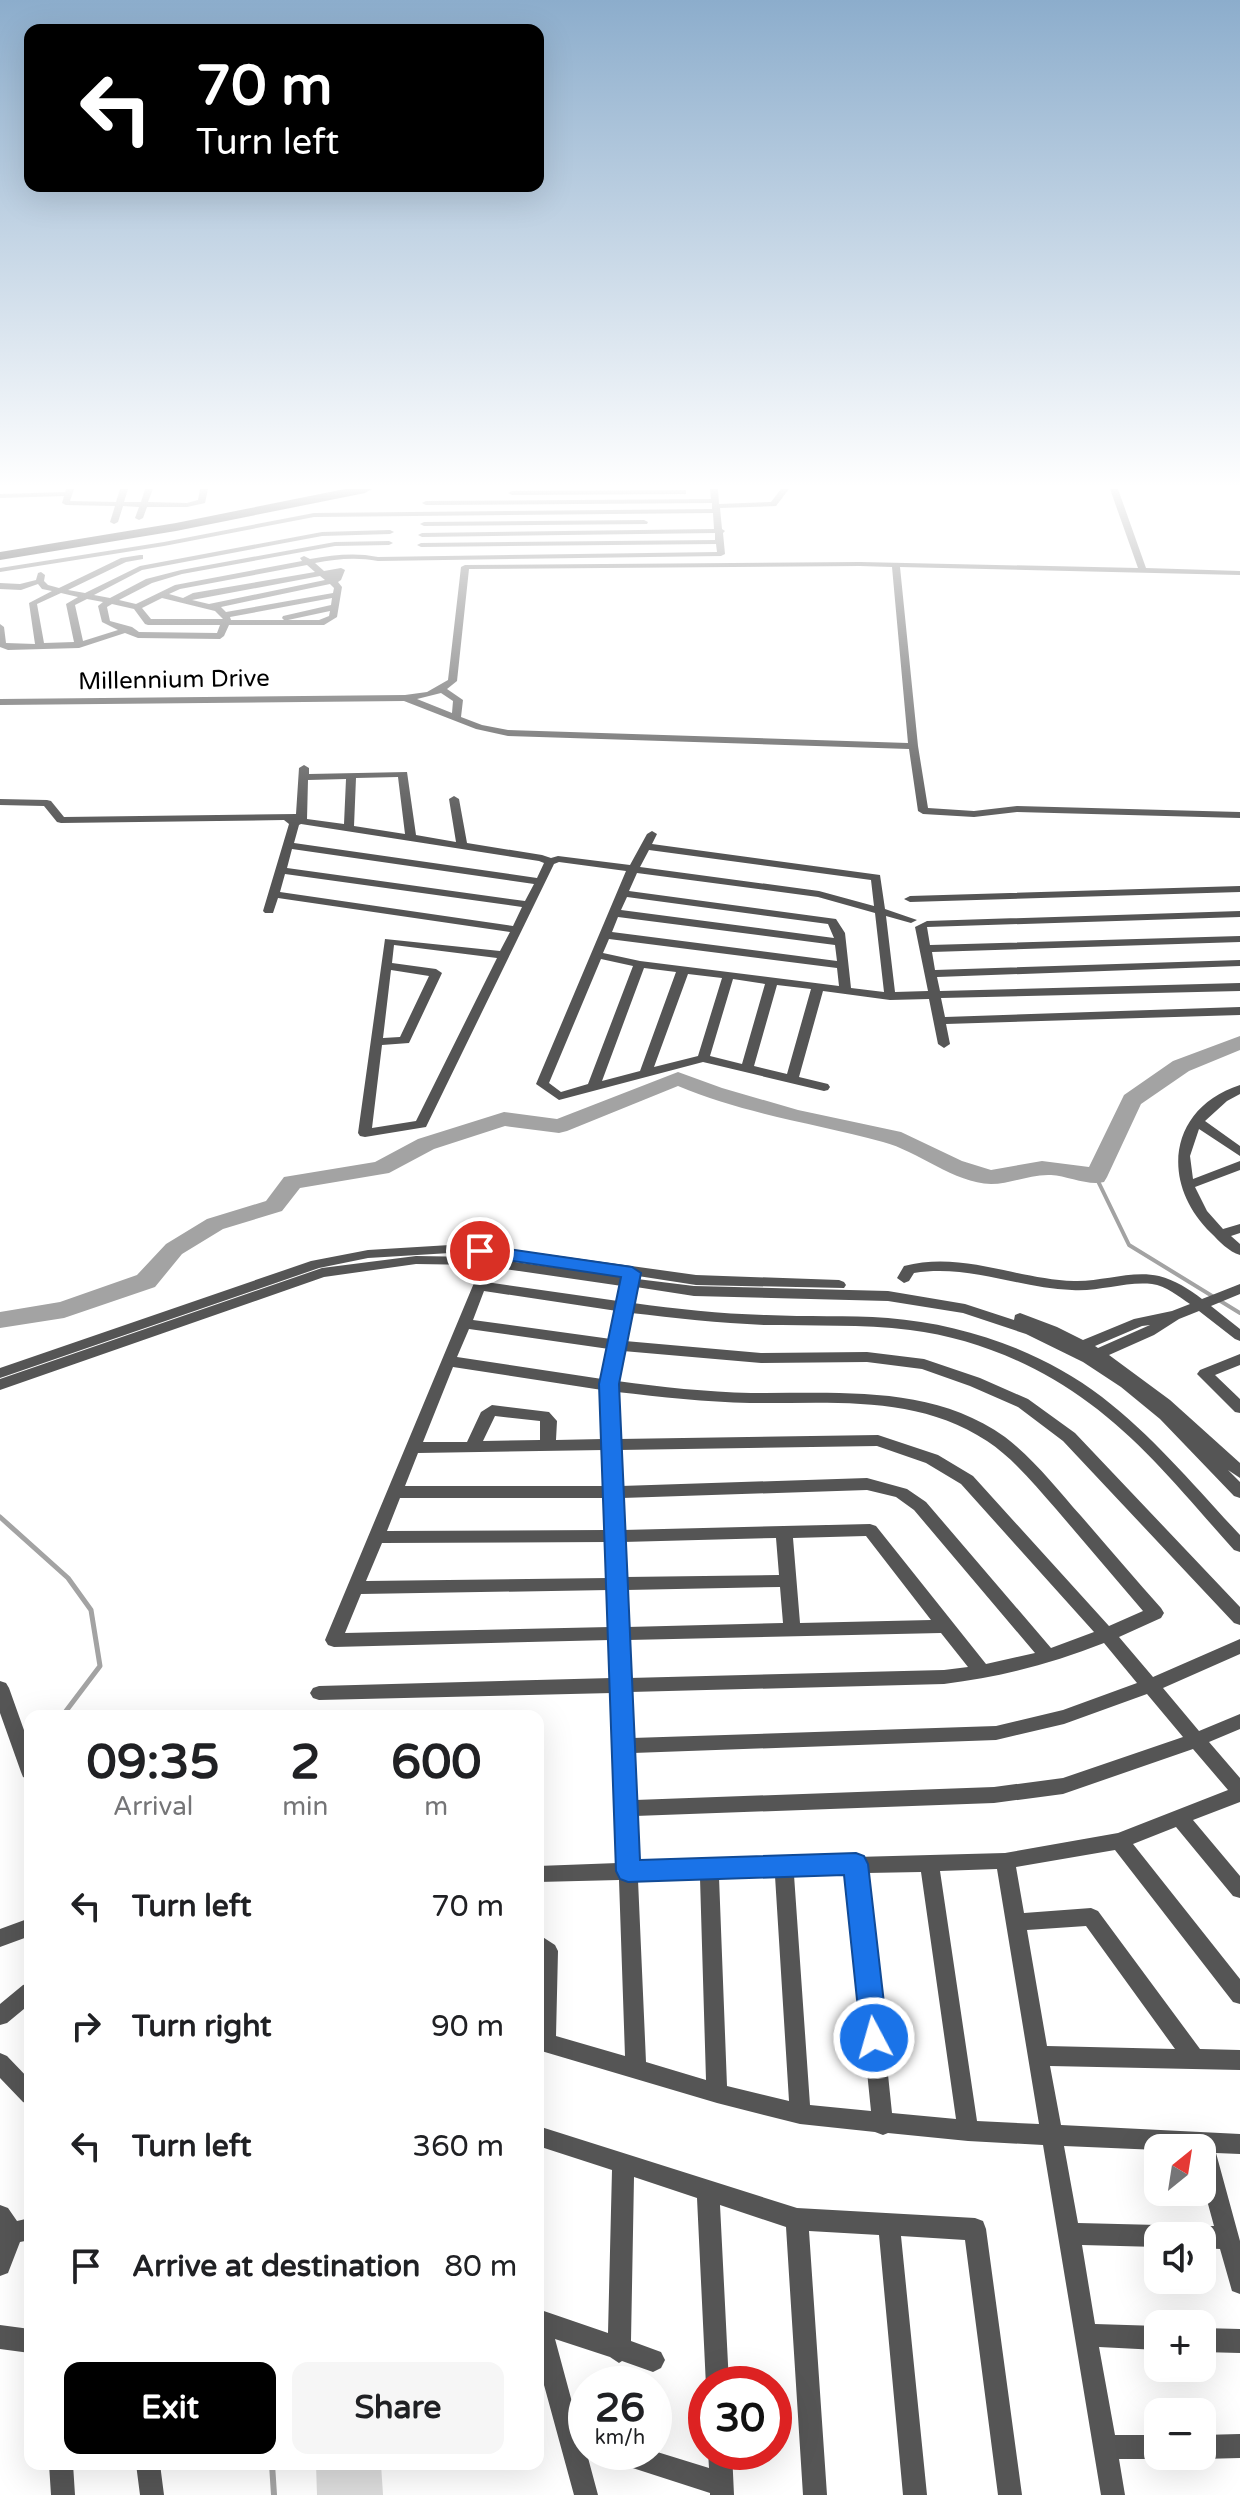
<!DOCTYPE html>
<meta charset="utf-8">
<style>
body{margin:0;font-family:"Varela Round",sans-serif;background:#f6f6f6;color:#202124;height:100vh;display:flex;flex-direction:column;font-size:30px;white-space:nowrap}
*{box-sizing:border-box;margin:0}
p{font-size:26px;color:#757577}
.icon{flex:none;width:44px;height:44px;fill:none;stroke:currentColor;stroke-width:2;stroke-linecap:round;stroke-linejoin:round}
.map{position:relative;flex:1;overflow:hidden}
.panel{position:absolute;left:24px;top:1710px;width:520px;height:760px;display:flex;flex-direction:column;background:#fff;border-radius:16px;box-shadow:0 8px 32px #0002}
.panel>*{flex:none}
.top-card{position:absolute;left:24px;top:24px;width:520px;height:168px;border-radius:16px;box-shadow:0 8px 32px #0002;background:#000;color:#fff;overflow:hidden}
.needle{width:52px;rotate:30deg}
.tools{position:absolute;left:1144px;top:2134px;display:grid;gap:16px}
.tools a{display:grid;place-items:center;width:72px;height:72px;border-radius:16px;background:#fff;box-shadow:0 8px 32px #0002;font-size:40px}
.speed{position:absolute;left:568px;top:2366px;display:flex;gap:16px;font-size:40px;font-weight:700;text-align:center}
.speed>*{display:grid;place-content:center;width:104px;height:104px;border-radius:50%;background:#fff;box-shadow:0 8px 32px #0002;line-height:1}
.speed small{font-size:20px;font-weight:400}
.speed .limit{border:12px solid #d22;background:#fff;color:#111}
.pin{position:absolute;display:grid;place-items:center;width:68px;height:68px;color:#fff;margin:-34px;border:4px solid #fff;border-radius:50%;box-shadow:0 2px 8px #0007}
.me{position:absolute;width:88px;margin:-44px;rotate:354deg;stroke-linejoin:round;filter:drop-shadow(0 0 6px #0008)}
.turn{display:flex;align-items:center;gap:28px;height:168px;padding:0 40px;font-size:36px}
.turn .icon{width:104px;height:104px;stroke-width:2.5}
.turn b{display:block;font-size:56px;line-height:68px}
.eta{display:flex;justify-content:space-evenly;align-items:center;height:136px;text-align:center}
.eta b{font-size:48px;font-weight:700;line-height:56px}
.primary-button{display:flex;gap:16px;margin-top:auto;padding:16px 40px}
.primary-button a{flex:1;height:92px;border-radius:16px;background:#000;color:#fff;font-size:32px;font-weight:700;line-height:92px;text-align:center}
.primary-button a+a{background:#f6f6f6;color:#202124}
ul{padding:0;list-style:none}
li{display:flex;align-items:center;gap:24px;height:120px;padding:0 40px}
li div{flex:1}
li b{display:block;font-size:30px}
li em{font-style:normal}
.map>svg:first-child{display:block}
</style>
<div class="map">
<svg width="1240" height="2495" viewBox="0 0 1240 2495">
<rect width="100%" height="100%" fill="#fff"/>
<path fill="#dcdcdc" d="M316,2464H381L383,2495H317Z"/>
<g fill="none" stroke-linecap="round" stroke-linejoin="round">
<path stroke="#a3a3a3" stroke-width="4" d="M1096,1177L1129,1245L1240,1313"/>
<path stroke="#a3a3a3" stroke-width="5" d="M0,1517L68,1578L91,1610L100,1666L66,1711V1716"/>
<path stroke="#a3a3a3" stroke-width="6" d="M272,2464L274,2495"/>
<path fill="#a3a3a3" fill-rule="evenodd" d="M1240,1036V1050L1189,1071L1141,1104L1107,1177L1104,1182C1088,1186 1068,1176 1051,1175C1030,1174 1011,1184 991,1184C954,1183 918,1151 883,1142C814,1123 744,1114 678,1086L567,1131L559,1133L505,1126L434,1149L389,1173L300,1188L282,1211L223,1229L182,1254L155,1287L64,1318L0,1328V1312L60,1302L137,1275L166,1244L207,1219L266,1201L284,1177L375,1162L418,1139L504,1112L557,1119L678,1072L722,1088L798,1110L901,1132L962,1161L991,1170L1042,1161L1089,1167L1124,1095L1173,1061Z"/>
<path fill="#555" fill-rule="evenodd" d="M66,489H74L70,501L116,502L120,489H128L124,502H141L145,489H153L148,502L187,503L198,500L200,489H208L205,503L187,507H147L143,518L139,520L135,518L139,507L123,506L118,522L114,524L110,522L115,506L66,505L62,503L64,496L0,498V494L65,492Z
M710,489H718L719,504L771,502L781,489H789L776,506L720,508L722,529L725,531L723,533L725,554L721,556L378,561C356,557 336,559 315,563L324,571L341,568L345,570L341,580L338,582L342,587L337,617L324,625H229L224,636L220,639L138,638L125,633L79,648L8,650L0,647V624L4,627L6,643L35,644L29,603L52,591L42,589L38,584L21,590L0,589V583L20,584L36,580L38,573L41,572L45,575L44,581L48,585L59,588L121,558L140,555H143V559L126,562L68,590L85,593L140,566L322,532L390,530L394,532L390,534L322,536L142,570L94,595L110,598L146,579L181,570L335,542L389,541L393,543L389,545L335,546L182,574L152,583L119,600L136,604L175,585L302,561L300,558L304,556L310,559C333,555 355,552 378,557L717,552L716,544L421,547L417,545L421,543L715,540V533L422,537L418,535L422,533L714,529L713,513L314,517L164,546L0,572V568L164,542L314,513L712,509V503L426,505L422,503L426,501L711,499ZM307,565L315,572L193,593L183,598L169,594L180,589ZM320,576L325,580L209,604L192,600ZM330,584L334,588L333,593L226,612L221,607ZM61,593L78,597L66,604L74,642L44,643L37,604ZM162,598L215,611L223,619H151L142,608ZM332,598L331,605L283,616L282,618L284,620H231L230,617ZM87,599L103,602L98,606L102,622L118,630L83,641L75,605ZM112,604L134,609L145,624L148,625H220L217,633L139,632L132,627L110,621L107,607ZM330,611L329,616L319,620H288Z
M1110,489H1118L1146,568L1240,571V575L900,567L918,746L928,808L974,811L1017,806L1240,812V818L1017,812L974,817L923,814L918,811L909,749L508,736L476,729L404,701L0,705V699L405,695L427,692L448,680L461,567L465,565L860,562L1138,568ZM860,566L892,567L908,743L508,730L482,725L461,717L463,700L447,689L457,681L469,569ZM441,693L453,701L452,713L417,699Z
M683,490H686V494L512,495L508,493L512,491Z
M644,520L648,522L647,524L424,526L420,524L424,522Z
M304,765L309,768V774L407,772L416,835L456,842L449,799L454,796L459,799L467,843L542,855L551,858L558,856L630,865L647,834L652,831L657,834L652,844L880,875L885,909L917,920L911,923L886,916L895,992L928,991L915,927L927,921L1240,911V917L927,927L930,945L1240,936V942L932,952L935,970L1240,960V966L937,977L940,991L1240,983V991L941,998L945,1017L1240,1007V1015L946,1024L950,1044L944,1048L938,1044L929,999L890,1000L823,991L799,1077L828,1084L830,1087L828,1090L824,1091L703,1062L559,1100L536,1084L626,871L559,862L554,864L426,1127L365,1137L360,1136L358,1133L385,939L500,951L510,932L278,898L273,913H265L263,911L289,824L284,820L61,823L57,822L44,806L0,805V799L47,800L51,801L64,817L296,814L299,768ZM398,777L405,834L354,826L356,778ZM346,779L344,824L307,819L308,780ZM301,824L539,861L544,863L537,878L294,843L299,825ZM292,849L534,884L525,901L287,868ZM649,850L871,880L874,906L819,891L640,867ZM637,873L818,897L875,913L884,992L851,988L845,933L836,919L629,891ZM285,874L522,907L513,926L280,892ZM627,897L828,924L834,938L621,910ZM618,917L835,945L837,961L612,932ZM609,939L837,968L839,986L640,961L603,953ZM394,945L497,958L416,1121L372,1128L382,1045L409,1043L442,973L436,969L392,963ZM601,959L633,966L588,1084L561,1092L549,1083ZM644,968L676,972L640,1071L602,1081ZM391,970L429,976L400,1037L383,1038ZM688,974L722,978L698,1056L654,1067ZM733,979L765,984L742,1064L710,1056ZM777,985L811,989L787,1074L754,1066Z
M1240,886V892L910,902L904,899L910,896Z
M1240,1085V1094L1227,1101L1205,1121L1240,1146V1156L1199,1129L1190,1156L1193,1179L1240,1161V1170L1195,1187L1207,1211L1223,1229L1240,1224V1233L1231,1236L1240,1244V1255C1229,1252 1219,1241 1211,1233C1159,1182 1169,1108 1240,1085Z
M450,1245L538,1253L696,1275L839,1280L844,1282L846,1285L844,1288L696,1285L638,1276L637,1279L694,1286L888,1291L965,1304L1014,1320L1015,1315L1020,1313L1057,1327L1083,1340L1134,1319L1172,1311L1190,1304C1178,1296 1166,1286 1152,1284C1126,1281 1099,1292 1072,1290C1018,1288 969,1264 914,1273L909,1281L904,1283L897,1278L904,1266C963,1251 1015,1279 1074,1281C1102,1282 1131,1270 1159,1276C1175,1280 1189,1289 1202,1299L1240,1284V1294L1211,1306L1240,1329V1341L1235,1339L1199,1311L1179,1319L1154,1335L1109,1355L1170,1400L1240,1463V1478L1228,1470L1240,1482V1498L1234,1496L1160,1419L1121,1387L1083,1362L1026,1334L963,1313L888,1301L694,1296L636,1287L633,1303C677,1309 721,1314 766,1315C807,1317 847,1315 888,1318C964,1324 1042,1351 1102,1397C1154,1437 1196,1488 1240,1535V1552L1234,1550C1188,1499 1145,1444 1089,1403C1037,1364 974,1338 910,1330C862,1324 813,1326 764,1325C719,1323 675,1318 631,1313L625,1341L761,1353L867,1352L924,1359L980,1378L1028,1399L1075,1433L1240,1607V1625L1234,1623L1063,1441L1018,1407L970,1386L922,1369L867,1362L761,1363L623,1351L617,1381C662,1387 706,1392 751,1393C837,1394 931,1384 1005,1437C1034,1459 1057,1489 1081,1516C1108,1547 1134,1578 1161,1608L1164,1613L1161,1618L1119,1637L1153,1677L1240,1639V1654L1163,1688L1199,1731L1240,1714V1729L1209,1742L1240,1778V1802L1193,1820L1240,1876V1898L1233,1896L1176,1827L1133,1844L1240,1979V2004L1233,2002L1115,1850L1016,1867L1024,1913L1091,1908L1098,1911L1200,2049L1240,2050V2070L1050,2066L1061,2125L1240,2134V2154L1216,2153L1240,2241V2294L1232,2291L1220,2249L1202,2248V2236H1191L1194,2229L1202,2226H1214L1202,2182V2148H1158V2150L1064,2146L1078,2223L1158,2225L1166,2228L1169,2236H1158V2247L1082,2245L1095,2324L1158,2326V2350L1099,2347L1115,2435H1158V2456H1165L1158,2459H1119L1125,2495H1101L1043,2145L968,2141L888,2133L883,2135L875,2132L800,2124L717,2103L538,2050V1934L555,1945L558,1951L556,2036L625,2056L619,1880L538,1882V1866L618,1863L612,1693L319,1700L313,1698L310,1693L313,1688L319,1686L612,1678L610,1640L334,1647L328,1645L325,1640L474,1283L479,1281L618,1301L622,1286L478,1265L416,1264L324,1277L0,1390V1379L322,1268L416,1256L478,1257L624,1277V1274L538,1261L450,1253L368,1258L319,1268L0,1378V1368L311,1261L368,1250ZM484,1291L617,1311L611,1339L473,1320ZM1150,1325L1098,1348L1095,1346L1142,1326ZM469,1329L609,1349L602,1379L457,1357ZM453,1367L602,1390L603,1439L556,1440L557,1421L549,1412L492,1405L481,1412L467,1442H423ZM617,1392C661,1397 706,1402 750,1403C831,1404 916,1394 987,1441C1014,1459 1035,1485 1056,1509C1085,1543 1114,1577 1143,1611L1109,1626L973,1476L938,1455L878,1435L619,1439ZM495,1416L540,1421V1440L483,1441ZM877,1446L926,1463L961,1484L1094,1632L1051,1648L926,1502L907,1489L867,1478L621,1486L619,1450ZM604,1450L605,1486H405L418,1453ZM867,1490L896,1497L914,1510L1035,1653L986,1664L876,1526L870,1524L623,1530L622,1498ZM400,1498H605L607,1530L387,1531ZM866,1536L931,1620L800,1623L793,1538ZM776,1538L779,1575L625,1577L623,1542ZM607,1542L608,1578L366,1581L382,1543ZM780,1587L783,1623L627,1627L626,1590ZM609,1590L610,1627L345,1633L361,1594ZM941,1633L968,1667L944,1670L629,1678L628,1640ZM1104,1643L1137,1683L1063,1710L996,1726L632,1738L630,1692L944,1684C1000,1677 1051,1664 1104,1643ZM1147,1694L1183,1737L1063,1778L994,1787L635,1800L633,1753L996,1740L1064,1724ZM1193,1749L1228,1790L1118,1833L1005,1853L637,1863L635,1816L994,1803L1063,1794ZM997,1869L1039,2124L977,2121L940,1871ZM921,1872L956,2119L892,2113L867,1873ZM847,1874L871,2111L810,2105L794,1875ZM775,1876L789,2101L727,2086L719,1877ZM700,1878L706,2080L646,2062L638,1880ZM1086,1926L1175,2049L1047,2046L1027,1930Z
M1240,1354V1365L1215,1375L1240,1399V1413L1235,1412L1197,1374L1200,1370Z
M0,1681L6,1683L9,1688L30,1747V1780L23,1777L21,1772L0,1713Z
M30,1918V1936L0,1947V1929Z
M30,1983V2004L7,2023L0,2025V2004L23,1985Z
M0,2053L7,2056L30,2080V2105L23,2102L0,2078Z
M538,2126L797,2208L975,2218L983,2221L986,2229L1022,2495H998L965,2240L901,2236L927,2495H903L879,2235L809,2231L827,2495H803L786,2227L720,2205L729,2384H706V2386L697,2198L634,2177L631,2341L661,2352L665,2360L661,2368L653,2372L622,2361L619,2363L610,2357L555,2339L579,2428L586,2430V2452H591L587,2454L598,2495H574L538,2363V2309L608,2333L612,2170L538,2146Z
M0,2205L8,2208L17,2221L30,2218V2240L20,2242L8,2273L0,2276Z
M0,2325L30,2329V2353L0,2349Z
M1202,2328L1240,2329V2353L1202,2352Z
M1240,2434V2458L1202,2459L1195,2456H1202V2435Z
M654,2451L709,2468L708,2452H732L734,2495H710V2493L611,2461L608,2452Z
M49,2464H73L75,2495H51Z
M136,2464H160L164,2495H140Z"/>
<path fill="#000" fill-rule="evenodd" d="M345,489H372L365,493L176,531L0,560V552L176,523Z"/>
</g>
<linearGradient id="sky" x2="0" y2="1"><stop stop-color="#8cadcc"/><stop offset="0.58" stop-color="#fff"/><stop offset="1" stop-color="#fff" stop-opacity="0"/></linearGradient>
<rect width="1240" height="838" fill="url(#sky)"/>
<path fill="#1a73e8" stroke="#114b97" stroke-width="2" d="M480,1245L632,1267L641,1273L619,1384L640,1860L856,1853L864,1856L868,1864L888,2038L884,2047L874,2050L865,2047L861,2038L844,1875L628,1882L620,1879L616,1871L599,1384L621,1277L473,1255L470,1251L473,1247Z"/>
<g text-anchor="middle" dominant-baseline="central" stroke-width="6" stroke-linejoin="round" paint-order="stroke">
<g font-size="24" fill="#000" stroke="#fff">
<text transform="translate(174 680) rotate(-1)">Millennium Drive</text>
</g>
</g>
</svg>
<div class="tools">
<a><svg class="needle" viewBox="-14 -14 28 28"><path d="M0-13l5 13h-10z" fill="#e53935"/><path d="M0 13l5-13h-10z" fill="#757577"/></svg></a>
<a><svg class="icon" aria-label="sound" viewBox="0 0 24 24"><path d="M4 9h4l5-4v14l-5-4H4zM17 9q2 3 0 6"/></svg></a>
<a>+</a>
<a>−</a>
</div>
<div class="speed"><div>26<small>km/h</small></div><div class="limit">30</div></div>
<div class="pin" style="left:480px;top:1251px;background:#d93025"><svg class="icon" aria-label="arrive" viewBox="0 0 24 24"><path d="M6 21V4h12l-3 4 3 4H6"/></svg></div>
<svg class="me" style="left:874px;top:2038px" viewBox="-20 -20 40 40"><circle r="17" fill="#1a73e8" stroke="#fff" stroke-width="3"/><path d="M0-11L8 9 0 5-8 9z" fill="#fff"/></svg>
<div class="top-card">
<div class="turn"><svg class="icon" aria-label="left" viewBox="0 0 24 24"><path d="M17 20v-9H6M10 6l-5 5 5 5"/></svg><div><b>70 m</b>Turn left</div></div>
</div>
<section class="panel">
<div class="eta">
<div><b>09:35</b><p>Arrival</p></div>
<div><b>2</b><p>min</p></div>
<div><b>600</b><p>m</p></div>
</div>
<ul>
<li><svg class="icon" aria-label="left" viewBox="0 0 24 24"><path d="M17 20v-9H6M10 6l-5 5 5 5"/></svg><div><b>Turn left</b></div><em>70 m</em></li>
<li><svg class="icon" aria-label="right" viewBox="0 0 24 24"><path d="M7 20v-9h11M14 6l5 5-5 5"/></svg><div><b>Turn right</b></div><em>90 m</em></li>
<li><svg class="icon" aria-label="left" viewBox="0 0 24 24"><path d="M17 20v-9H6M10 6l-5 5 5 5"/></svg><div><b>Turn left</b></div><em>360 m</em></li>
<li><svg class="icon" aria-label="arrive" viewBox="0 0 24 24"><path d="M6 21V4h12l-3 4 3 4H6"/></svg><div><b>Arrive at destination</b></div><em>80 m</em></li>
</ul>
<div class="primary-button"><a>Exit</a><a>Share</a></div>
</section>
</div>
